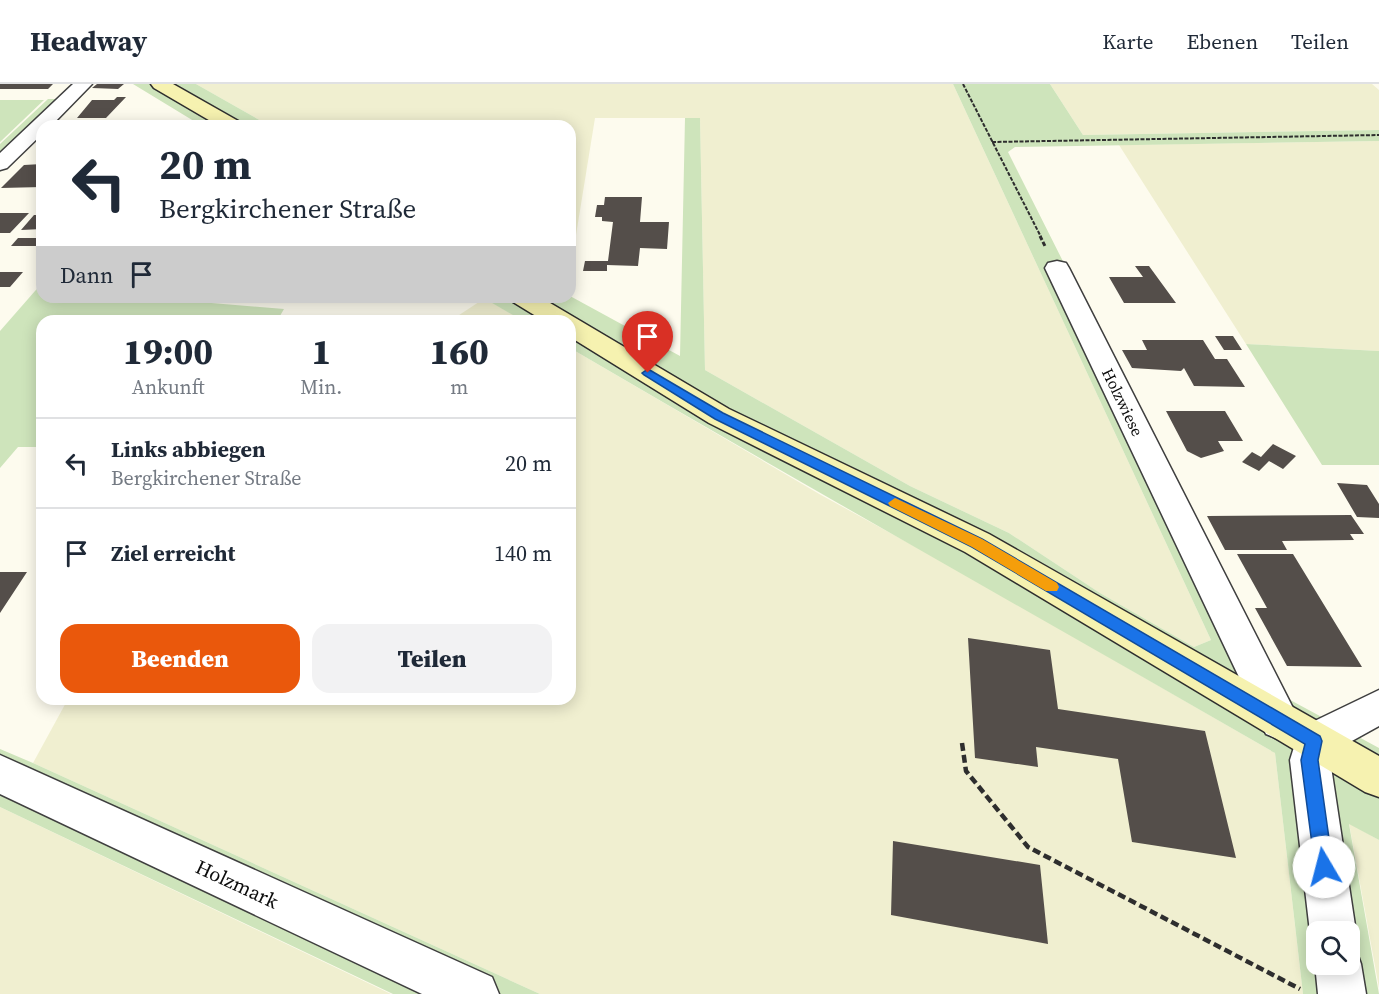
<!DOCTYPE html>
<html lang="de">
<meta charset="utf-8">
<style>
body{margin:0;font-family:"Source Serif 4",serif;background:#f2f2f3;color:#1f2937;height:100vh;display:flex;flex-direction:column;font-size:22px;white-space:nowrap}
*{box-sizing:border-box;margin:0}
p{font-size:20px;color:#747a83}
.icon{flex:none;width:33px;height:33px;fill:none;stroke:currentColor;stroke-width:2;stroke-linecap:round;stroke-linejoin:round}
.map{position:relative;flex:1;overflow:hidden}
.sheet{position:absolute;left:36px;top:231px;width:540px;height:390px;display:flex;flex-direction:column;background:#fff;border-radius:18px;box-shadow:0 3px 15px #0003}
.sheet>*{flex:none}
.top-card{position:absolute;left:36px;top:36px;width:540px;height:183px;border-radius:18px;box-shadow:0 3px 15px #0003;background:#fff;color:#1f2937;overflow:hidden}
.tools{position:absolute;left:1306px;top:837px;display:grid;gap:12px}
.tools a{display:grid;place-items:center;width:54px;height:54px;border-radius:12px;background:#fff;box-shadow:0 3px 15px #0003;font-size:30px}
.pin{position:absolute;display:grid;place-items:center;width:51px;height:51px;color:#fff;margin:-62px -26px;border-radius:50% 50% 50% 0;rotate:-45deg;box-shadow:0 0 6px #0007}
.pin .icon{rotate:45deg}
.me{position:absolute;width:66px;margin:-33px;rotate:352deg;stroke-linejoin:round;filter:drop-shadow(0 0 4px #0008)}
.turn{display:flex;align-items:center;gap:21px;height:126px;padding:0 24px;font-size:27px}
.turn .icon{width:78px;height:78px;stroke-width:2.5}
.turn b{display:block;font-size:42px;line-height:51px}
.then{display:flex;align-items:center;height:57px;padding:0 24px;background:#0003;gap:12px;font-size:22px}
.eta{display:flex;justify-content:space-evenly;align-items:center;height:102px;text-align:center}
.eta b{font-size:36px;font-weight:800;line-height:42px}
.primary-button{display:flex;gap:12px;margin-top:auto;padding:12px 24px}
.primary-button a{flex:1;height:69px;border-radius:18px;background:#ea580c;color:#fff;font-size:24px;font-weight:800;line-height:69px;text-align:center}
.primary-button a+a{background:#f2f2f3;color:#1f2937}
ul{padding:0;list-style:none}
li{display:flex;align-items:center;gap:18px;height:90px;padding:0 24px;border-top:2px solid #e0e1e3}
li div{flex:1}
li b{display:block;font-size:22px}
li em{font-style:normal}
header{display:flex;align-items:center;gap:36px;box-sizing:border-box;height:84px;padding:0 30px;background:#fff;border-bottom:2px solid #e0e1e3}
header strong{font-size:28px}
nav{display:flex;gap:33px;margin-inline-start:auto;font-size:21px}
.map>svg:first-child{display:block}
</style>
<header>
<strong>Headway</strong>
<nav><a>Karte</a><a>Ebenen</a><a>Teilen</a></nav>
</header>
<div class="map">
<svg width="1379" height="910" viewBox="0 0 1379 910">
<rect width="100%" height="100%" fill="#fdfbee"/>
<path fill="#f0efd0" d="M196,0H953L1211,556L1194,563L1100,509L1009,449L910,402L705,286L700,34H595L570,188V42H270Z
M1050,0H1372L1379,6V46L1083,51Z
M1379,57V267L1246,260L1119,61Z
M485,214L523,237H450Z
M570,264L821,411L956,485L1275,669L1303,910H540L33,679L68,615H570Z
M0,723L391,910H0Z
M1349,739L1379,756V904Z"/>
<path fill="#cee4bb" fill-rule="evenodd" d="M133,0H196L270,42H202Z
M953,0H1050L1083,51L1379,46V57L1015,63L1008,68L1281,611L1379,664V756L1349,740L1379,910H1303L1275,669C1040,534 804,401 570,264V237H523L482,213L570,212L680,272L685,34H700L705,286L910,402L1009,449L1100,509L1194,563L1211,556ZM1317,848H1350V880H1317Z
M48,15H74L42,42V46L0,88V60Z
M0,16H44L0,58Z
M42,199V213H140L284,225L277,237H42V363H18L0,384V247Z
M1246,260L1379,267V381H1322Z
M0,665L33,679L540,910H393L0,723Z"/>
<path fill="#544e4a" d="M0,0H53L48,5H0Z
M97,0H124L118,5L92,4Z
M117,13H126L106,34H77L92,16H114Z
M42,80V103L1,104L24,81Z
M605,113H642L640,138H669L667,165L640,164L638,182L607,181V187H583L585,177H608L613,138L602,137V133H595L597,121H604Z
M0,129H29L10,149H0Z
M34,131H42V145L21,146Z
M18,154H42V159L39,162H11Z
M1135,182H1149L1176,219H1124L1109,193H1143Z
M0,188H23L10,203H0Z
M1215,252H1233L1242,266H1224Z
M1142,256H1203L1215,275H1227L1245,303L1194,302L1184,284L1181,287L1132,284L1122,266H1147Z
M1166,327H1225L1243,357H1218L1224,367L1201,374L1187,367Z
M1273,360L1296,372L1283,385L1269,377L1259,387L1242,378L1252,368L1261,373Z
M1337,399L1367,401L1379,420V434L1357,433Z
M1351,431L1364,450H1350L1354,456L1282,457L1287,466H1225L1207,432Z
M1237,470H1293L1362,583L1287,582L1255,524H1267Z
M0,488H27L0,529Z
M968,554L1050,566L1058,625L1205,647L1236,774L1132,758L1118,675L1036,663L1038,683L975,674Z
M893,757L1040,781L1048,860L891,831Z"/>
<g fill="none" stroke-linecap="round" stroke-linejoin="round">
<defs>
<path id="street" d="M73,0H92L51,42H42V50L7,84L0,86V69Z
M1057,177L1066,179L1069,184L1294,626L1299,638L1294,650L1280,656L1266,650L1045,184L1048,179Z
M1379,606V642L1332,668L1330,676L1356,848L1350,862L1355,863L1361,880L1366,910H1318L1315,880L1317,874V880H1350V848H1317V864L1310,848L1290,676L1300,644Z
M0,671L492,893L499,910H422L0,710Z"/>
<path id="secondary" d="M151,0H173L240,38L243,42H219L154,4Z
M509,213H540L729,325L989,450L1379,672V713L1365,708L965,468L709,339L570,253V237H544L513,218Z"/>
</defs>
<use href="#street" stroke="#3f3f3f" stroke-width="3"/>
<use href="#secondary" stroke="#2e2e2e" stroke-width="3"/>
<path stroke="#2e2e2e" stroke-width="2" stroke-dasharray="4 1.5" stroke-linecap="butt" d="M963,0L1041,153
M992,58L1379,51"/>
<path stroke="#2e2e2e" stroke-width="3" stroke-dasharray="4.5 2" stroke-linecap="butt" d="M1040,152L1045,162"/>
<path stroke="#2e2e2e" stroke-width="4.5" stroke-dasharray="8 4" stroke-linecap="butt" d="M962,659L966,687L1028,763L1300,905"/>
<use href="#street" fill="#fff" fill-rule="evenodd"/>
<use href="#secondary" fill="#f6f2b0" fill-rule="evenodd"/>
</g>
<path fill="#1a73e8" stroke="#114b97" stroke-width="1.5" d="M648,285L723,329L982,455L1320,652L1322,657L1318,676L1333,783L1331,790L1324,792L1318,790L1315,783L1301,676L1305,660L972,463L715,335L644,291L642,289Z"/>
<path fill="#f59e0b" d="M895,414L982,455L1057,499L1059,503L1057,507H1046L972,463L890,422L888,419Z"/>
<g text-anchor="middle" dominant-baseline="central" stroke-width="6" stroke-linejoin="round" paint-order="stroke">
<g font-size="16" fill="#0c0c0c" stroke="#fff">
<text transform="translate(1123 318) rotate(64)">Holzwiese</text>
</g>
<g font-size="20" fill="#0c0c0c" stroke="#fff">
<text transform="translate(237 800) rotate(25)">Holzmark</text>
</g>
</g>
</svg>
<div class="tools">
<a><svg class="icon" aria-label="search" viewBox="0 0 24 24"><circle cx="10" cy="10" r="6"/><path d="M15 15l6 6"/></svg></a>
</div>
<div class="pin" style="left:648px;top:289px;background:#d93025"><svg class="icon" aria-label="arrive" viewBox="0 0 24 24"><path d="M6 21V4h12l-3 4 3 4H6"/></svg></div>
<svg class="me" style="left:1324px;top:783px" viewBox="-20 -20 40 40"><circle r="19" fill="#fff"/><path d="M0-13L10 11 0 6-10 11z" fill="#1a73e8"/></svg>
<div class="top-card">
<div class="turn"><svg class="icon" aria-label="left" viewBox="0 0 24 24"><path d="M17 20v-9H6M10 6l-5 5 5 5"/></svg><div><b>20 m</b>Bergkirchener Straße</div></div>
<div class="then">Dann<svg class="icon" aria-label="arrive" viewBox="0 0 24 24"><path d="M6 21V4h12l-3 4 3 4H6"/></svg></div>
</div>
<section class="sheet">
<div class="eta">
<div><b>19:00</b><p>Ankunft</p></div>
<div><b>1</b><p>Min.</p></div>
<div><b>160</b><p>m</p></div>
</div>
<ul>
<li><svg class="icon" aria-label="left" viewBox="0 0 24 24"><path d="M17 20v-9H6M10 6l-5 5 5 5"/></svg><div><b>Links abbiegen</b><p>Bergkirchener Straße</p></div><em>20 m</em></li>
<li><svg class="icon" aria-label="arrive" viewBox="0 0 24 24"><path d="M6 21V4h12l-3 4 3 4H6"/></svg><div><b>Ziel erreicht</b></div><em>140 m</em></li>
</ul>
<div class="primary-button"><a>Beenden</a><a>Teilen</a></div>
</section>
</div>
